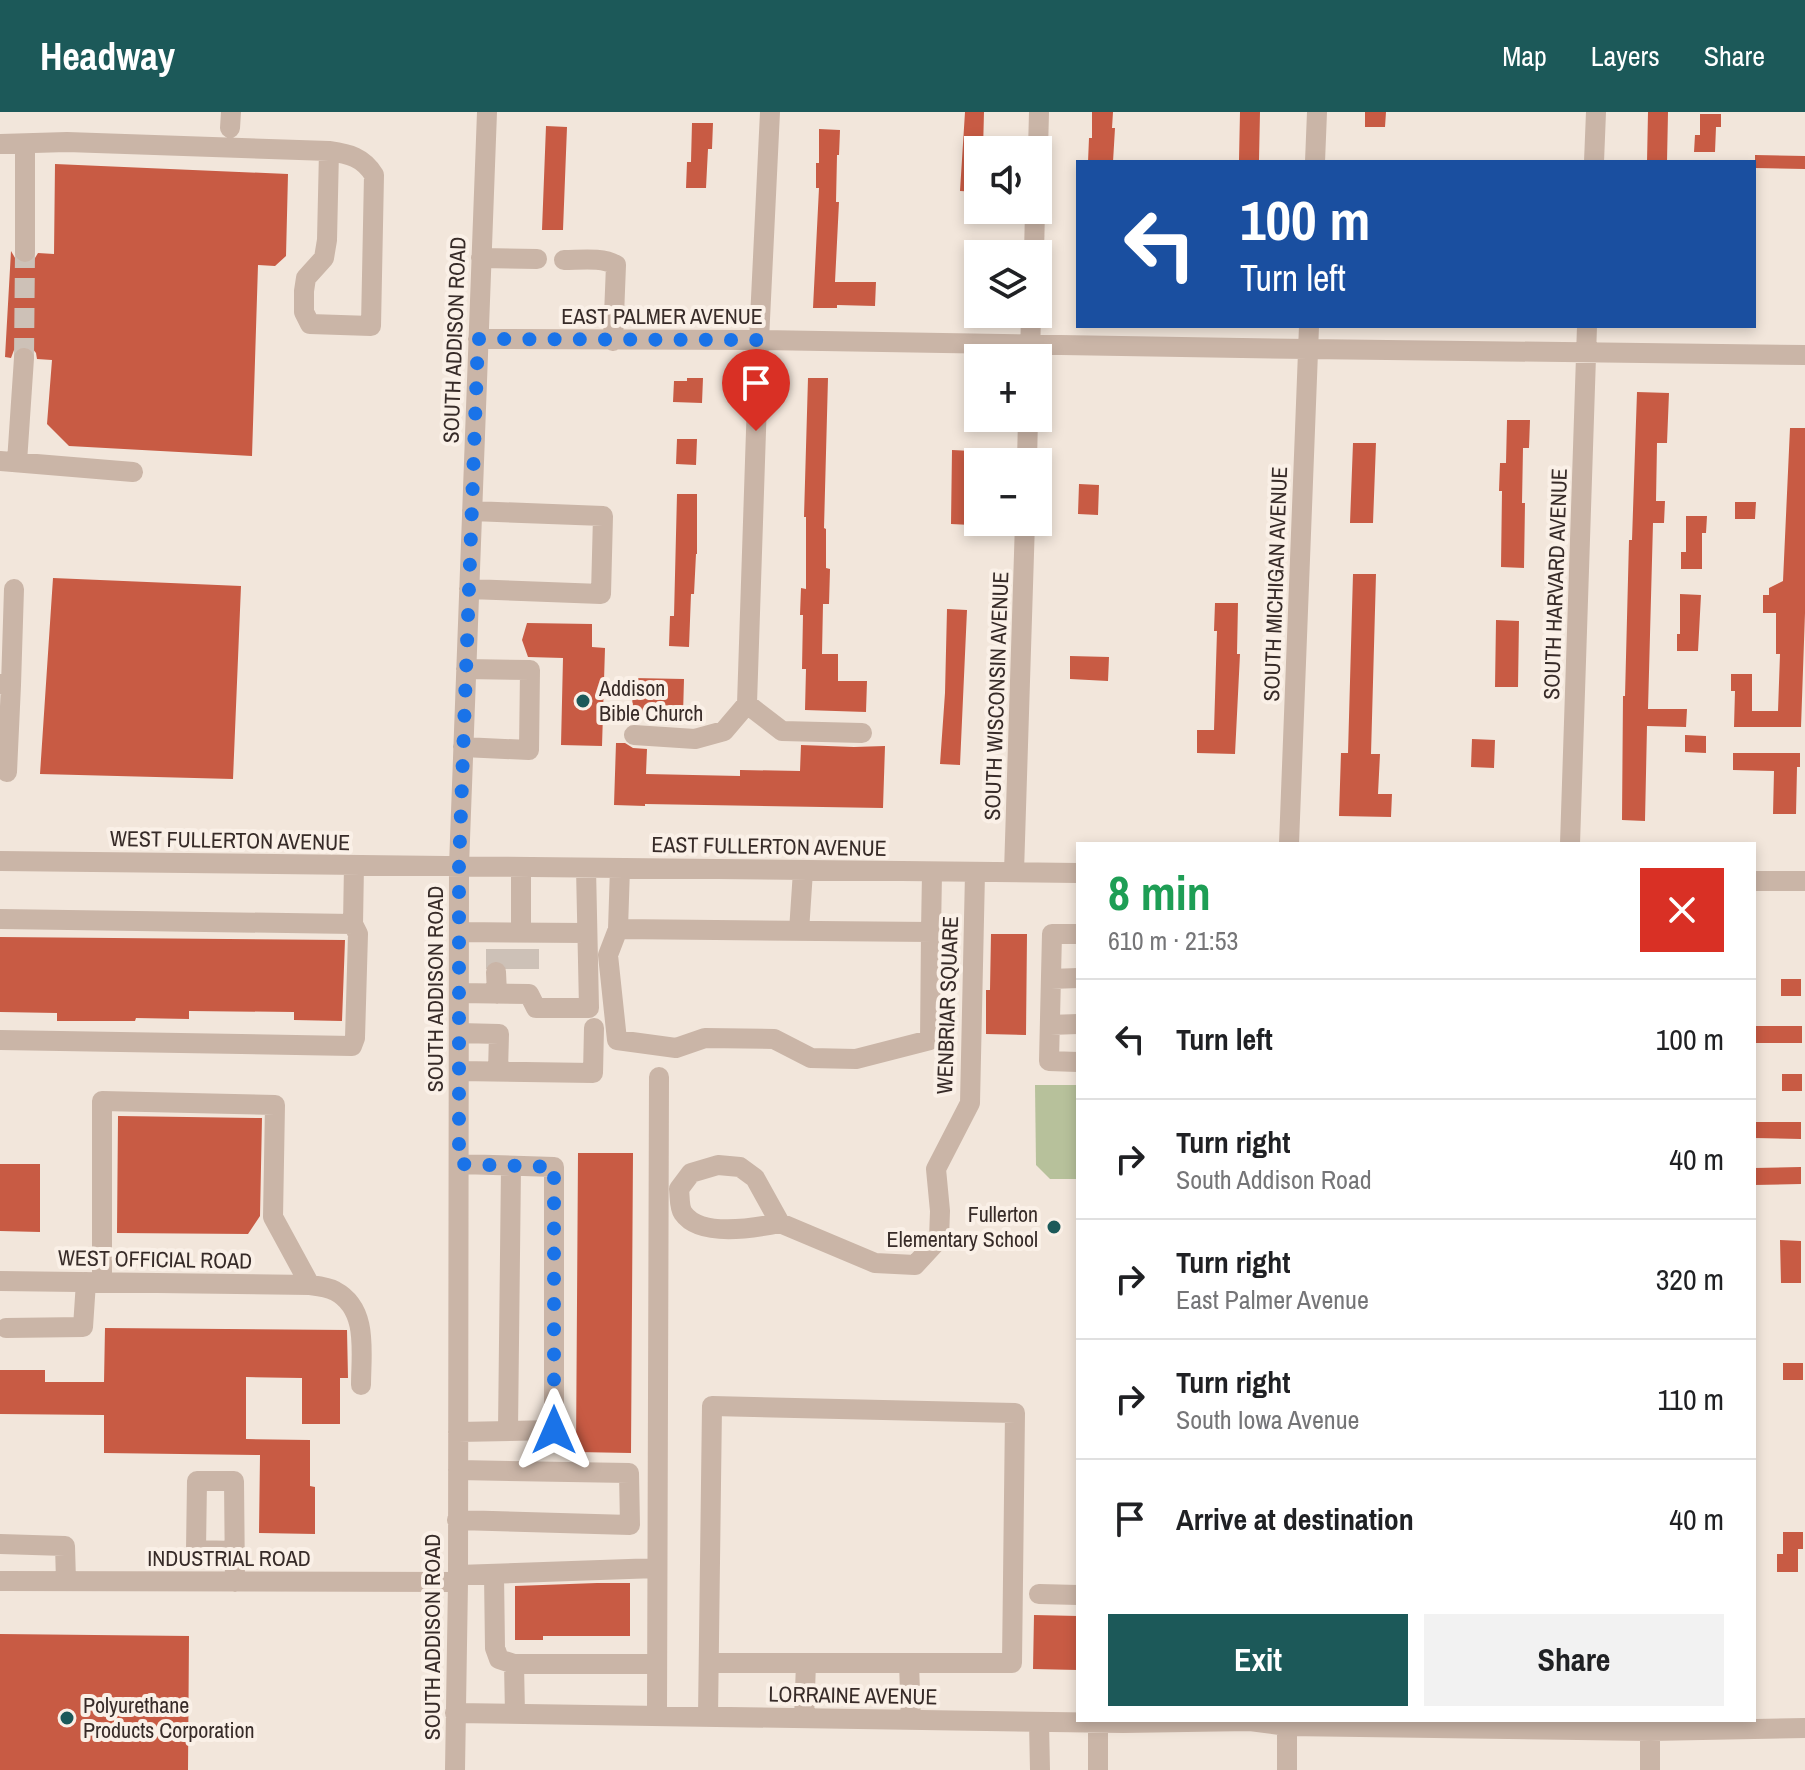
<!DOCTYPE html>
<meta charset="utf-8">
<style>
body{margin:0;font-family:"Archivo Narrow",sans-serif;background:#f2f2f2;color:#202124;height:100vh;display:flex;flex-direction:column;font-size:30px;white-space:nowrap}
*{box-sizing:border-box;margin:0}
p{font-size:26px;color:#757577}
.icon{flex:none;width:44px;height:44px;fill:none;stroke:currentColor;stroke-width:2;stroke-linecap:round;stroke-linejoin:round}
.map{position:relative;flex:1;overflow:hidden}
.side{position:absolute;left:1076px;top:730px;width:680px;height:880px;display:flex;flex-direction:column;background:#fff;border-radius:0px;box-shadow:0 4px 12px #0003}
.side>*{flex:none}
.top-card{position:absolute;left:1076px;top:48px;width:680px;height:168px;border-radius:0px;box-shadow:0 4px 12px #0003;background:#1a4fa0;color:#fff;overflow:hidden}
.tools{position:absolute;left:964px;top:24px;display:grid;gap:16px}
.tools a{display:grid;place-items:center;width:88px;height:88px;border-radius:0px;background:#fff;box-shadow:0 4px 12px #0003;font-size:40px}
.pin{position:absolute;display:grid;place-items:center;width:68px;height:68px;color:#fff;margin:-82px -34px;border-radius:50% 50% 50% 0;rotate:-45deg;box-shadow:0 0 8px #0007}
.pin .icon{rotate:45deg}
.me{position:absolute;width:88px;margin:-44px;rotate:0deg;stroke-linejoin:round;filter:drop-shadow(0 0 6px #0008)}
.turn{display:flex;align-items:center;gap:28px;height:168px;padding:0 32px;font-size:36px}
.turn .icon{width:104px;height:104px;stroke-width:2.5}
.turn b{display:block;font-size:56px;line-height:68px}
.round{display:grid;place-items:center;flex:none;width:84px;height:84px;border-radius:0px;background:#f2f2f2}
.overview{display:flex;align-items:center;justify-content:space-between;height:136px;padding:0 32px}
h1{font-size:48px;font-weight:700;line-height:60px;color:#1e9e55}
.primary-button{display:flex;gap:16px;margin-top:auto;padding:16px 32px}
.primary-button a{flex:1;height:92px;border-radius:0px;background:#1c5959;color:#fff;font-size:32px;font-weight:700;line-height:92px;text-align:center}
.primary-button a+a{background:#f2f2f2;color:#202124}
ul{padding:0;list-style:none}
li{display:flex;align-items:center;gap:24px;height:120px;padding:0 32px;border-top:2px solid #e0e0e0}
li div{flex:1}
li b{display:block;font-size:30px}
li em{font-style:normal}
header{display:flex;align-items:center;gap:48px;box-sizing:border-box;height:112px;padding:0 40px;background:#1c5959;color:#fff}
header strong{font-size:38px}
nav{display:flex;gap:44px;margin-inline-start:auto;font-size:28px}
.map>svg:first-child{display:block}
</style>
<header>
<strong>Headway</strong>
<nav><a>Map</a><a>Layers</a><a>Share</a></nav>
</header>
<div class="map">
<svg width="1805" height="1658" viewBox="0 0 1805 1658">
<rect width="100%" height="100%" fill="#f2e6db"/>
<path fill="#b7c19b" d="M1035,973H1078V1067H1050L1036,1053Z"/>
<path fill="#c85b44" d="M965,0H984L983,38H978V80L960,79Z
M1092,0H1113L1112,16H1115L1113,50H1088L1089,26H1092Z
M1240,0H1260L1259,48H1239Z
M1365,0H1386L1385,15H1365Z
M1648,0H1668L1667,50H1647Z
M1700,2H1721V15H1716L1715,40H1694L1695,23H1700Z
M692,11H713L712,37H708L706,76H686L687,50H691Z
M546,14L567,15L563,118H542Z
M819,17L840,18L839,43H837L836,90H839L835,170H876L875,194L837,193V196H813L819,76H816V51H819Z
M1755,43L1805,44V57L1755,56Z
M55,52L288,62L286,144L275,154L258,153L252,344L69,334L47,312L52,248L37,247L36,241L32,236L24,233L14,238L11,246L5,245L11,139L18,151L24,153L32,151L38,141L54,142Z
M687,266H703L702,291L673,290L674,269H687Z
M808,266H828L824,416L826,417V456L830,457L829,492H823L822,542H838V569H867L866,600L805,598L806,557H802L803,503H800L801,476L806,477V405H804Z
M1637,280L1669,281L1667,331H1657L1656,389H1665L1664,411H1653L1648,597H1687L1686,615L1647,614L1645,709L1622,708L1623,584H1625L1629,428H1632Z
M1507,308H1530L1529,336H1523L1522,391H1525L1524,456L1501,455L1502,379H1499L1500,351H1506Z
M1790,316H1805V501L1801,615H1734L1735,579H1731V562H1752V599H1778L1780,542H1776V501H1763V483H1769V476L1783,469Z
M677,327H697L696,353L676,352Z
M1353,331H1376L1373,411H1350Z
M952,338L972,339L971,413L951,412Z
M1079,372L1099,373L1098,403L1078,402Z
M677,382H697V442H696L694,482H691L689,535L669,534L670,504H674Z
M1735,390H1756L1755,407H1735Z
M1686,404H1707L1706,421H1702V457H1681V440H1686Z
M1353,462H1376L1371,642H1380L1378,682H1392L1391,705L1339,704L1341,641H1348Z
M53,466L241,474L233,667L40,662Z
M1680,482L1701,483L1698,539H1677V522H1680Z
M1215,491H1238L1237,542H1240L1235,642L1197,641V618H1214L1217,519H1214Z
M947,497L967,498L960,653L940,652L945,581Z
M1496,508L1519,509L1518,575H1495Z
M527,511L592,512V535L605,536L602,634L561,633L563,546L528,545L522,528Z
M1070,544L1109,545L1108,569L1070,567Z
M633,566L684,567L683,603L632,602Z
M1685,623L1706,624V641L1685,640Z
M1472,627L1495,628L1494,656L1471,655Z
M616,631H625L633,636L647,637L646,662L740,664V658L800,659L801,633L854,635L885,634L883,696L645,692V694L614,693Z
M1733,641H1800V655H1797L1796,702H1773L1774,659L1733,658Z
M991,822H1027L1026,923L986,922V878H990Z
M0,825L345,828L342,909L294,908V900L189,899V907L136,906L135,909H57V901L0,900Z
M1781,867H1801V884H1781Z
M1754,914H1802V931H1754Z
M1782,962H1802V979H1782Z
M118,1004L262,1006L260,1104L248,1122L117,1121Z
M1754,1010H1801V1027L1754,1026Z
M578,1041H633L631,1341L576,1340Z
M0,1052H40V1120L0,1119Z
M1801,1055V1072L1754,1073V1056Z
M1780,1128L1801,1129V1171H1781Z
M105,1216L347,1218L348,1266H340V1312H302V1266L246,1265V1327L310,1328V1374L315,1375V1422L259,1421L260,1343L104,1341V1303L0,1302V1258H45V1270H104Z
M1783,1251H1803V1268H1783Z
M1783,1420H1803V1437H1798V1460H1777V1442H1783Z
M597,1471H630V1524H543V1528H515V1474Z
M1034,1503L1078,1504V1558L1033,1557Z
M0,1522L189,1524L188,1658H0Z"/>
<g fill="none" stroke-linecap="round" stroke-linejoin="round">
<path stroke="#cdc1b7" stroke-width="20" stroke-dasharray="20 10" stroke-linecap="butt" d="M24,246L25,140
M496,837V860
M512,837V861
M529,837V862"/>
<path stroke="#cab5a7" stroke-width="20" d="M230,16L231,0
M0,32L67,30L329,39C349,42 363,45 374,63L371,214L310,212L304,200V179L306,166L324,146L327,128L329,39
M1038,38L1039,0
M1315,50L1317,0
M1594,50L1596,0
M25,140V32
M1034,142L1035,98
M481,146L537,147
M564,148C581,148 602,145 616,153L613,229
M478,227L759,228L1308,237L1805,243
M1030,246L1031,202
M0,349L133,360
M17,350L24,246
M1027,350L1028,306
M469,477L601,482L603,404L472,399
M0,572L11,573L14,477
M747,592L759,228L770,0
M747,592L782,619L862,621
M634,623L695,627L724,619L747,592
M463,635L529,638L530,558L466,557
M7,660L11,573
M1289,732L1309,214
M1570,732L1587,214
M0,749L1078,761
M521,755V820
M620,756L618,817L931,820L932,761
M1014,760L1025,410
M1754,769H1805
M0,807L353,812
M618,817L608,843L617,928L676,936L705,926L774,927L811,946L856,947L930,928L931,820
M799,819L803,759
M459,820L587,821
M1078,822H1052L1049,949L1078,950
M496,860L497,882
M1051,867L1078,866
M459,881L529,882L536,896H589L586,756
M1050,913L1078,912
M459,921L499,922L498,959
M0,928L352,934L355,926L358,822L353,812L354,753
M459,959L593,961L594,916
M718,1053L740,1055L755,1066L780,1111C755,1116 700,1126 683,1101C679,1095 680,1085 679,1077L691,1061Z
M780,1111L875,1151L915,1153L939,1127L940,1099L936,1057L970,991L975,761
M0,1169L310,1173C318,1174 328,1175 335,1179C369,1197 361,1241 361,1273
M102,1170V989L275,993L273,1105L310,1173
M6,1216L83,1215L86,1170
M508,1319L511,1054
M458,1320L554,1318V1055L459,1052
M457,1408L630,1413L629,1361L458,1358
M0,1432L65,1434L66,1469
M494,1462L495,1536L499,1547L514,1552H657
M458,1463L657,1456
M0,1469L458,1470
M235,1470L234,1369H197L196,1438L235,1439
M1039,1482L1078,1483
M909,1551L911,1608
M514,1552L515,1602
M455,1601L1123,1611L1250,1609L1287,1614L1650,1619L1805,1616
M657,1604L659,965
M708,1605L712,1294L1015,1301L1012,1551H709
M804,1607L806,1551
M1650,1608V1658
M1039,1610L1040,1658
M455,1658L458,1470L459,754L487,0
M1098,1658V1611
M1287,1658V1614"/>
</g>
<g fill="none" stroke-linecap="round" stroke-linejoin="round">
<path stroke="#1a73e8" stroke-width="14" stroke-dasharray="0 25.2" d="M554,1318V1055L459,1052V754L478,227L759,228L756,319"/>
</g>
<g fill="#1c5959" stroke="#faf0e7" stroke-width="3">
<circle cx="583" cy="589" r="8"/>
<circle cx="1054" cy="1115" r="8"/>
<circle cx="67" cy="1606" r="8"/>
</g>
<g text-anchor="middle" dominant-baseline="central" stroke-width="8" stroke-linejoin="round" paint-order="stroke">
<g font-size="22" fill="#372b28" stroke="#faf0e7">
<text x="662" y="204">EAST PALMER AVENUE</text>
<text transform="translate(454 228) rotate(-88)">SOUTH ADDISON ROAD</text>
<text transform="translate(1275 472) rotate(-88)">SOUTH MICHIGAN AVENUE</text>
<text transform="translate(1555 472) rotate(-88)">SOUTH HARVARD AVENUE</text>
<text transform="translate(996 584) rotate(-88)">SOUTH WISCONSIN AVENUE</text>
<text transform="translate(230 728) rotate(1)">WEST FULLERTON AVENUE</text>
<text transform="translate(769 734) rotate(1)">EAST FULLERTON AVENUE</text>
<text transform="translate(435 877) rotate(-90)">SOUTH ADDISON ROAD</text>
<text transform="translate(947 893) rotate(-88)">WENBRIAR SQUARE</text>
<text transform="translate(155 1147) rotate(1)">WEST OFFICIAL ROAD</text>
<text x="229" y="1446">INDUSTRIAL ROAD</text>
<text transform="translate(432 1525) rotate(-90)">SOUTH ADDISON ROAD</text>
<text transform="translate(853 1583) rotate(1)">LORRAINE AVENUE</text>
</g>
<g font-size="22" fill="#372b28" stroke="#faf0e7" text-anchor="start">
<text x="599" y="576">Addison<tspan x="599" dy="25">Bible Church</tspan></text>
<text x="1038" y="1102" text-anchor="end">Fullerton<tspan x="1038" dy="25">Elementary School</tspan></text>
<text x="83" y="1593">Polyurethane<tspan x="83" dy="25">Products Corporation</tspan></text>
</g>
</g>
</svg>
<div class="tools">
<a><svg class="icon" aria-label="sound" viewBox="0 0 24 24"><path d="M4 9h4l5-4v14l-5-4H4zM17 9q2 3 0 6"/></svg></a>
<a><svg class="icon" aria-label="layers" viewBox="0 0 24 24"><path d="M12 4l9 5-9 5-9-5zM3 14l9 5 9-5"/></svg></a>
<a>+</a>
<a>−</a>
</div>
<div class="pin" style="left:756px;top:319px;background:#d93025"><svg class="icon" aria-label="arrive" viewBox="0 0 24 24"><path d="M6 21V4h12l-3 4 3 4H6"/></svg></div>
<svg class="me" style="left:554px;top:1318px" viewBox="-20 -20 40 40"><path d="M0-17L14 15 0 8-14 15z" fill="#1a73e8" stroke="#fff" stroke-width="4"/></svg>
<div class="top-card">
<div class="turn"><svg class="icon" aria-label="left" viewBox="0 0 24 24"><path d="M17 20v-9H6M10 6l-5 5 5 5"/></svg><div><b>100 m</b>Turn left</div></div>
</div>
<section class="side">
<div class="overview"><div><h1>8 min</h1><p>610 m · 21:53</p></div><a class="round" style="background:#d93025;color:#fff"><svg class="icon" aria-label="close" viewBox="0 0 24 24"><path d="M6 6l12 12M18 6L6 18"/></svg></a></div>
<ul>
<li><svg class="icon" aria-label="left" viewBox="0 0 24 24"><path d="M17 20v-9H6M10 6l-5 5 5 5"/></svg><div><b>Turn left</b></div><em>100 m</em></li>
<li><svg class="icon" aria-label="right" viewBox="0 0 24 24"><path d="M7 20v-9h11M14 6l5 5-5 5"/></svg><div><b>Turn right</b><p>South Addison Road</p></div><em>40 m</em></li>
<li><svg class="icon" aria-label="right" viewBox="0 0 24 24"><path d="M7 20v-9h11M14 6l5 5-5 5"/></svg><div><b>Turn right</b><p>East Palmer Avenue</p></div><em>320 m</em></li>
<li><svg class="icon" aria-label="right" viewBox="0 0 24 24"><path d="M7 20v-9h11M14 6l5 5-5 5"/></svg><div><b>Turn right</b><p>South Iowa Avenue</p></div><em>110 m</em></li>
<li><svg class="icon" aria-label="arrive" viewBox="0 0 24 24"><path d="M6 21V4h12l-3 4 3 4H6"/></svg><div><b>Arrive at destination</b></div><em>40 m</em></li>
</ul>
<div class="primary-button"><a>Exit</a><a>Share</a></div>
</section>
</div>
